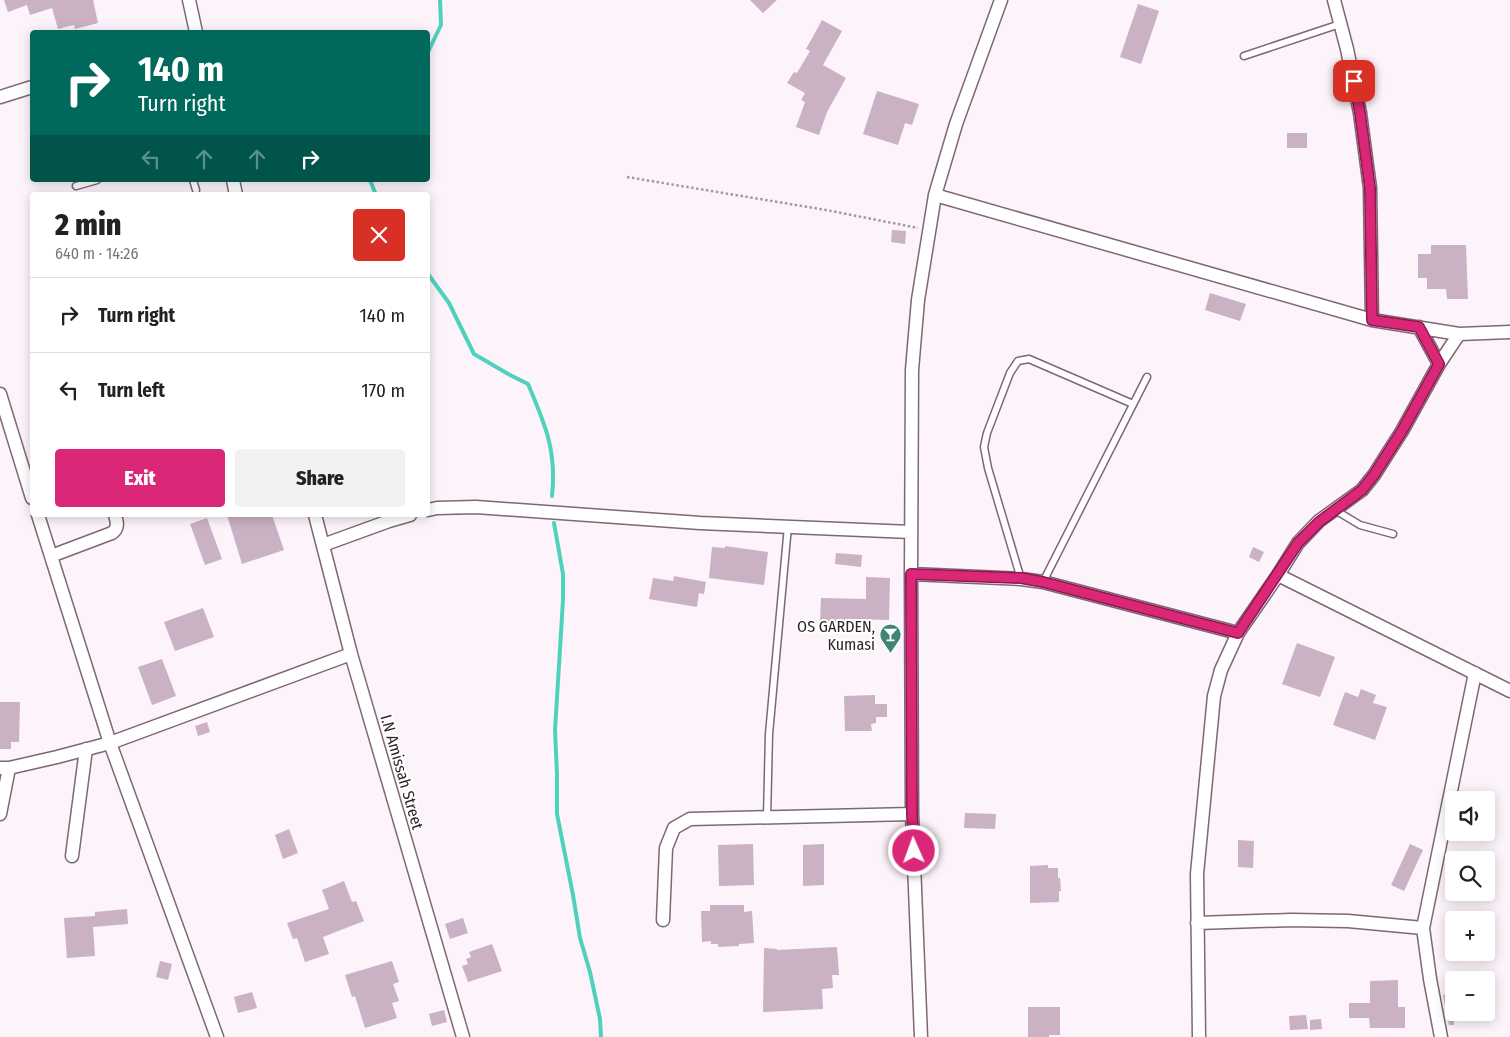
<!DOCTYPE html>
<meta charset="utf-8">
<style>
body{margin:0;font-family:"Fira Sans Condensed",sans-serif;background:#f2f2f2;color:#222;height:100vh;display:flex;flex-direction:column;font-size:19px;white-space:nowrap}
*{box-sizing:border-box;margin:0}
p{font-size:16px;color:#767676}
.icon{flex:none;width:28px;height:28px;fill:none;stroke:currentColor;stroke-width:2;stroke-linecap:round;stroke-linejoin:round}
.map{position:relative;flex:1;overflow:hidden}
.details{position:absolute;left:30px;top:192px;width:400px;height:325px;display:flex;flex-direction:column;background:#fff;border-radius:5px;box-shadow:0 2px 12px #0003}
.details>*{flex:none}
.top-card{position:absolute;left:30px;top:30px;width:400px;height:152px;border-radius:5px;box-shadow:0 2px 12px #0003;background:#00695c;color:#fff;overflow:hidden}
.fabs{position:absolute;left:1445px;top:791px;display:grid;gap:10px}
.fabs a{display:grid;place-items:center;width:50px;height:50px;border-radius:5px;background:#fff;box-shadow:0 2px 12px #0003;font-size:25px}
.pin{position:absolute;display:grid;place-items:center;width:42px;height:42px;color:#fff;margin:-21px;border-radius:10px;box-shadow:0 2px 8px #0006}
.me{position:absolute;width:55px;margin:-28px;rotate:358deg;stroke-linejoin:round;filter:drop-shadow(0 0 4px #0008)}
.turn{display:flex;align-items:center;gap:18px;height:105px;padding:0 25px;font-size:22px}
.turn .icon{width:65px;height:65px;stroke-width:2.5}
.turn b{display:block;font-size:35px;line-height:42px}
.lanes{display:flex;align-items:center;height:48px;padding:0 25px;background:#0003;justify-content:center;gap:25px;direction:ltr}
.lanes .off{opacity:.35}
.round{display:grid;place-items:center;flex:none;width:52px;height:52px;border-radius:5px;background:#f2f2f2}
.overview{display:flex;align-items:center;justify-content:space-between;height:85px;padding:0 25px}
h1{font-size:30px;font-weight:800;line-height:38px}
.cta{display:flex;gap:10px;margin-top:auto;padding:10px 25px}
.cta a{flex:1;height:58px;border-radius:5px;background:#db2777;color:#fff;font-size:20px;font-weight:800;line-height:58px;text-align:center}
.cta a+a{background:#f2f2f2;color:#222}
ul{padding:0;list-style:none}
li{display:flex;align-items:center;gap:15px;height:75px;padding:0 25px;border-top:1px solid #e0e0e0}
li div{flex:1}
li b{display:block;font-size:19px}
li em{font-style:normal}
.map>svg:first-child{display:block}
</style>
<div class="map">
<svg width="1510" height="1037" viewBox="0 0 1510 1037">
<rect width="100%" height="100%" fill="#fdf3fa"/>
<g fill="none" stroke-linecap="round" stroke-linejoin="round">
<path stroke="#4fd2bc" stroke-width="4" d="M428,52L441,25L440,0
M370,180L376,195
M428,274L449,303L474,354L510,375L528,384C545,424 557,451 552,496
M554,523L563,574V600L555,730L557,774V814L573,895L580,938L590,972L600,1019L601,1037"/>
</g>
<path fill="#cab1c3" d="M4,0H93L98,23L75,29L74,25L58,29L52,8L30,15L27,5L8,12Z
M750,0H777L763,13Z
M1138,4L1159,11L1141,64L1120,57Z
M822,20L842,31L823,65L846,78L827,112L819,135L796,127L805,102L801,100L805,93L787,83L794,72L797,73L810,51L806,49Z
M877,91L919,104L912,125L905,123L898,145L863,134Z
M1287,133H1307V148H1287Z
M892,230L906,231L905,244L891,242Z
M1431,245H1466L1468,299H1447L1446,289H1427V278H1418V254H1431Z
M1210,293L1246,304L1240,321L1205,310Z
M227,515H272L284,550L242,564Z
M207,518L222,559L205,565L190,524Z
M725,546L768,552L764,585L709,578L712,547L725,548Z
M1253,547L1264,552L1259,562L1249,557Z
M836,553L862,555L861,567L835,564Z
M674,576L706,582L704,594L699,593L697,607L649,599L653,578L673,581Z
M866,577L890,578L889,620L848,619V625L820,624L821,598L866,599Z
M203,608L214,637L175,651L164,622Z
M1297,643L1335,657L1320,697L1282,684Z
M162,659L176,696L152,705L138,667Z
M1361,689L1376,695L1373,703L1387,707L1375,740L1333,725L1345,692L1358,697Z
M875,695V704H887V717H876V723L871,724L872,731H845L844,696Z
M0,702H20L19,742H11V749H0Z
M207,722L210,732L198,736L195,726Z
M965,813L996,814L995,829L964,828Z
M289,829L298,853L283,859L275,835Z
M1238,840L1254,841L1253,868L1238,867Z
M753,844L754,885L719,886L718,845Z
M824,844V885L803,886V845Z
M1410,844L1423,850L1404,891L1391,885Z
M1048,865V868H1058V878H1060L1061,891H1059V902L1030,903V866Z
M344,881L352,902L356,901L364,921L323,937L329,954L305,962L297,938L293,939L287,923L329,909L322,890Z
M710,905H744V912L752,911L754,943L739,944V946L718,947V944H711V941L702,942L701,911H710Z
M127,909L128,924L93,927L95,956L67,958L64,918L95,916V912Z
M463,918L468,933L450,939L445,924Z
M492,944L502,971L468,982L462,966L468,964L466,959L471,957L469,952Z
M837,947L839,975H832L833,988L822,989L823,1009L763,1012L764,948L777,949V950Z
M160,961L172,964L168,980L156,977Z
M392,961L399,982L393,984L399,1001L392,1003L397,1018L365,1028L355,996L352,997L345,975Z
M1398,980V1007H1405V1028H1370L1369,1018H1349V1003H1370V981Z
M252,992L257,1008L238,1013L234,997Z
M1454,992V1025H1449L1443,995Z
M1028,1007H1060V1035H1049V1037H1028Z
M444,1010L447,1022L432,1026L429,1014Z
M1306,1015L1308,1029L1290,1030L1289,1016Z
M1321,1019L1322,1029L1310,1030V1020Z"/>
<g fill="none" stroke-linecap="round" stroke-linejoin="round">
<defs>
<path id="service" d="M1244,56L1340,24
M193,180L196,190
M76,186L97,180
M1335,510L1360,525L1393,534
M1021,579L988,468L984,447L987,433L1010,373L1018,361L1029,359L1133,404
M1043,582L1147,377
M767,818L769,734L788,526"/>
<path id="minor" d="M189,0L196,32
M1334,0L1347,49L1360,113L1370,188L1372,320
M0,97L32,87
M233,180L236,195
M935,195L1372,320L1459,334L1510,332
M1419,327L1439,364
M0,394L32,498
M428,510L437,508L476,507L700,523L911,532
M38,515L110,743L217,1037
M315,515L351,654L463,1037
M323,545L389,521L410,515
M51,556L112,533C119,528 117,522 115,515
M911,574L1021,579L1043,582L1238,633
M1278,575L1510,691
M0,768H9L57,757L110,743L351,654
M0,814L9,768
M72,856L86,749
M663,920L666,848L674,828L690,819L912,814
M1197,923L1291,920L1348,921L1423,928L1430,979L1441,1037
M1423,928L1475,673
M921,1037L912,814L911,574L912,370L918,300L935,195L956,124L1001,0
M1199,1037L1197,874L1214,696L1221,670L1238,633L1278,575L1298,543L1319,521L1362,490L1374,475L1402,431L1439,364L1459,334"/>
</defs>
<use href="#service" stroke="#7e6778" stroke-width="9"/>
<use href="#minor" stroke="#7e6778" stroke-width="15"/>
<path stroke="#a39aa0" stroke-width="2.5" stroke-dasharray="2.5 2.5" stroke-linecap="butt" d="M627,177L826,210L918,228"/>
<use href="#service" stroke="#fff" stroke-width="6"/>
<use href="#minor" stroke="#fff" stroke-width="12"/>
</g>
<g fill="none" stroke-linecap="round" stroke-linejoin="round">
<defs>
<path id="route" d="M914,851L912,814L911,574L1021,578L1043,582L1238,633L1298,543L1319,522L1362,490L1374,475L1402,431L1439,364L1419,327L1372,320L1370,188L1360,113L1354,81"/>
</defs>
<use href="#route" stroke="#8e194d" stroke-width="12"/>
<use href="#route" stroke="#db2777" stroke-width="9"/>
</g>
<defs>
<symbol id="bar-pin" viewBox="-11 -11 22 30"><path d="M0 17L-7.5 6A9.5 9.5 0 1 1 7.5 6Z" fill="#408478" stroke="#fff"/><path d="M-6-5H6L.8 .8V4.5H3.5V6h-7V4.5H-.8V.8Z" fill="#fff"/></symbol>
</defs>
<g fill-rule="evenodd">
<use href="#bar-pin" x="878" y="622" width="25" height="34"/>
</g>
<g text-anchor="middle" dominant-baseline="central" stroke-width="4" stroke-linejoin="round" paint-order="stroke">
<g font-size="16" fill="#2e252b" stroke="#fff" text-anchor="end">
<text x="875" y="626">OS GARDEN,<tspan x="875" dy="18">Kumasi</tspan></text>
</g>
<g font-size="16" fill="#2e252b" stroke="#fff">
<text transform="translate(402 772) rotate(74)">I.N Amissah Street</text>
</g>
</g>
</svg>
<div class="fabs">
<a><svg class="icon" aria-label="sound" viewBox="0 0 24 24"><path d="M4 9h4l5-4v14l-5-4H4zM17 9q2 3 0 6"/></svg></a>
<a><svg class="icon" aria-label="search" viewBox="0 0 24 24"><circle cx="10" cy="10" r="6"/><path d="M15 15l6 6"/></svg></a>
<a>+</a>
<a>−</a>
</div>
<div class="pin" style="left:1354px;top:81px;background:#d93025"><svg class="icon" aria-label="arrive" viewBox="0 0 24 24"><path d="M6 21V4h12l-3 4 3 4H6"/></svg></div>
<svg class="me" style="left:914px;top:851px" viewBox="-20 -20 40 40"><circle r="17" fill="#db2777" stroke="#fff" stroke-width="3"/><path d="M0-11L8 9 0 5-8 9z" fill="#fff"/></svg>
<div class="top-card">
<div class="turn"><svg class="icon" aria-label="right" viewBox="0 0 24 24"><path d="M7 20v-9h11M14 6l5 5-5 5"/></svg><div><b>140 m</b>Turn right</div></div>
<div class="lanes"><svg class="icon off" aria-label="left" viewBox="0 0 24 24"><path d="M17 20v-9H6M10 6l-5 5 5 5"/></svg><svg class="icon off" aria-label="ahead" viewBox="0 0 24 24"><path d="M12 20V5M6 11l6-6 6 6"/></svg><svg class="icon off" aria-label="ahead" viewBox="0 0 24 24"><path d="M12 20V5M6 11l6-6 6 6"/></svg><svg class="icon" aria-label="right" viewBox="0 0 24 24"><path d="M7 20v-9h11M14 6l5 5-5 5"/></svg></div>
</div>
<section class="details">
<div class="overview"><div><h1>2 min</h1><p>640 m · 14:26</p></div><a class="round" style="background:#d93025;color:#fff"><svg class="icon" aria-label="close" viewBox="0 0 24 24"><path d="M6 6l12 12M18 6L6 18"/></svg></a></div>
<ul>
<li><svg class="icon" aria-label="right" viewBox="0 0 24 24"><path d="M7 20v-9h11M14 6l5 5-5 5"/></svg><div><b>Turn right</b></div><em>140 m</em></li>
<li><svg class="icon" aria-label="left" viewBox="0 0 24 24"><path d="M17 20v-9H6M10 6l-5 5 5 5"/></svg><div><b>Turn left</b></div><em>170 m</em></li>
</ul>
<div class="cta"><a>Exit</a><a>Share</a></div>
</section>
</div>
